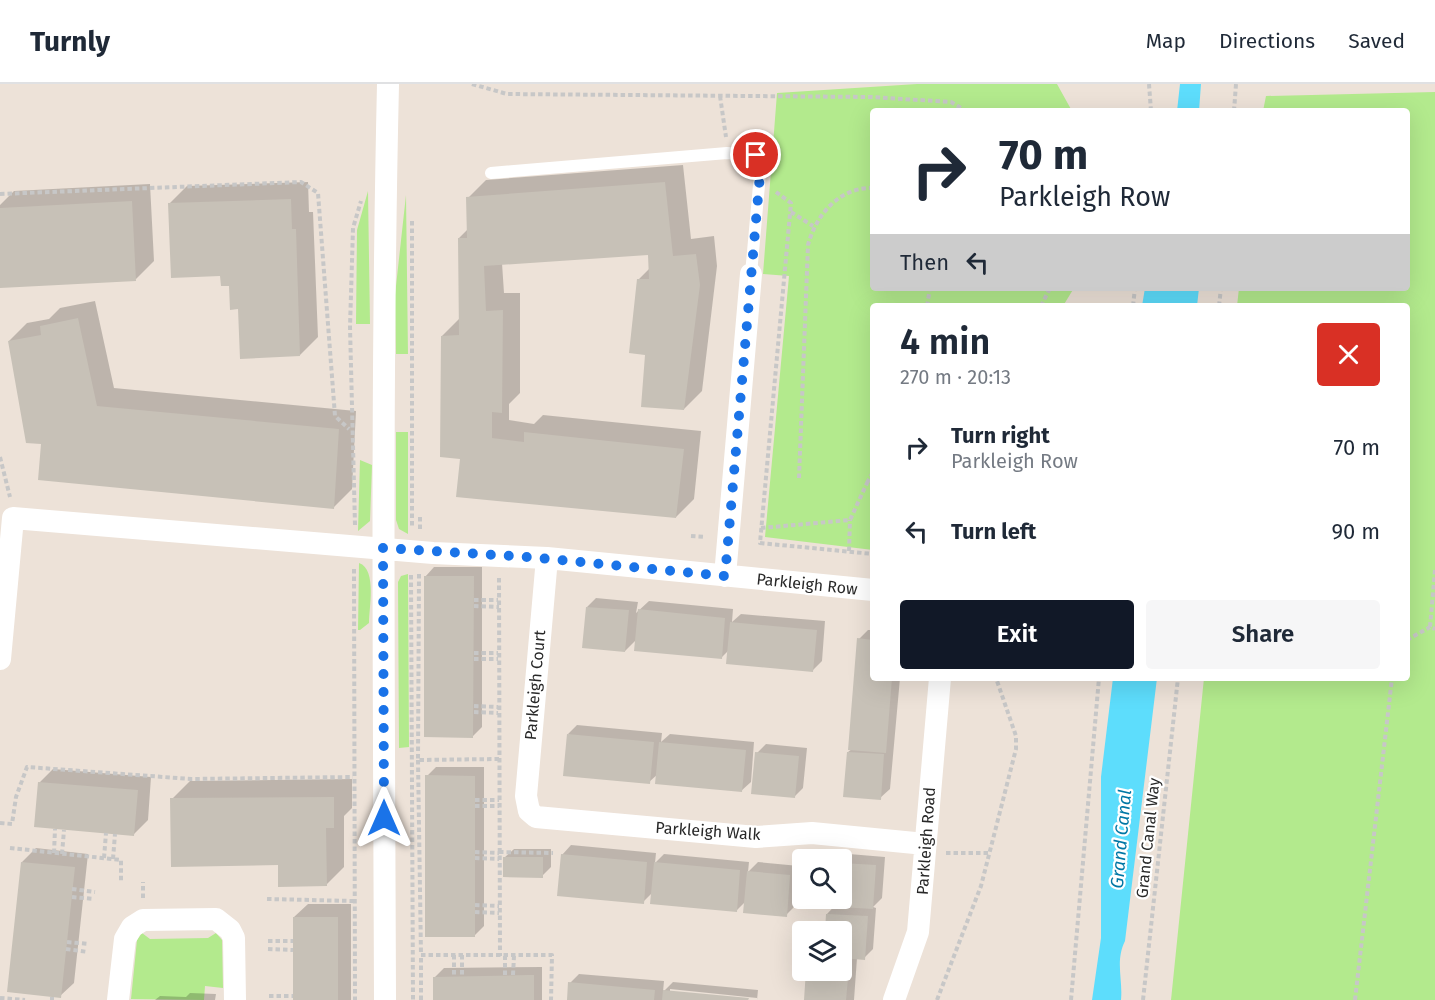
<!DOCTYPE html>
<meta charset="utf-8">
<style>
body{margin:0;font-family:"Fira Sans",sans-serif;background:#f6f6f7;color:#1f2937;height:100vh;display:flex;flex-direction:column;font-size:22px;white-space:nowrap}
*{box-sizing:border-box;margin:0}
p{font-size:20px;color:#747a83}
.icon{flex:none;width:33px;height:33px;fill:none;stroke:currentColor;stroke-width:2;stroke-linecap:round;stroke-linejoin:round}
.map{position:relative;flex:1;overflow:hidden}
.side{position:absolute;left:870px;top:219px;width:540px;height:378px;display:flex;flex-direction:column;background:#fff;border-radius:6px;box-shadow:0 6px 24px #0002}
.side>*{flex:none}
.top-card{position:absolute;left:870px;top:24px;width:540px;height:183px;border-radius:6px;box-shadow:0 6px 24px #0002;background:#fff;color:#1f2937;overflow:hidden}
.fabs{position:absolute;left:792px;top:765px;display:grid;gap:12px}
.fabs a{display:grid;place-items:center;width:60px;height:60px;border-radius:6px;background:#fff;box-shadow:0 6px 24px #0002;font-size:30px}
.pin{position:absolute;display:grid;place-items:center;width:51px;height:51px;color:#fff;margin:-26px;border:3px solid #fff;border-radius:50%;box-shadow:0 2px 6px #0007}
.me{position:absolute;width:66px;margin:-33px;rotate:0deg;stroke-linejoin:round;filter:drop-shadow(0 0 4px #0008)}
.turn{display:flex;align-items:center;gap:21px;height:126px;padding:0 30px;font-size:27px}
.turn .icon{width:78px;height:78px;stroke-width:2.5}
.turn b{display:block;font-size:42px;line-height:51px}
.then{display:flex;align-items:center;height:57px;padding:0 30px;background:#0003;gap:12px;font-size:22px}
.round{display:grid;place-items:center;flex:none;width:63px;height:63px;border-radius:6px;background:#f6f6f7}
.headline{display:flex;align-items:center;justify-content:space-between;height:102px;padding:0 30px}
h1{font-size:36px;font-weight:600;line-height:45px}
.button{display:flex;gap:12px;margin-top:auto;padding:12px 30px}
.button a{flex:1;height:69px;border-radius:6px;background:#111827;color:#fff;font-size:24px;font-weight:600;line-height:69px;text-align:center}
.button a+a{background:#f6f6f7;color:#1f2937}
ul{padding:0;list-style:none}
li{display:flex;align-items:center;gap:18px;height:84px;padding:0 30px}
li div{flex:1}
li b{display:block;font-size:22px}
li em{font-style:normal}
header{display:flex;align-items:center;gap:36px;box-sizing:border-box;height:84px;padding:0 30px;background:#fff;border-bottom:2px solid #e0e1e3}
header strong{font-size:28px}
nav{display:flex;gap:33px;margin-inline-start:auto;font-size:21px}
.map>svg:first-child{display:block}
</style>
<header>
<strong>Turnly</strong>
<nav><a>Map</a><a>Directions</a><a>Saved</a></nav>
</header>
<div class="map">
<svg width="1435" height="916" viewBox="0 0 1435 916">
<rect width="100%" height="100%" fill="#ede2d8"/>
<path fill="#b3ea8d" d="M917,0H1057L1072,27H873V204H1074L1063,222H873V466L765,453L789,192L763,190L777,9Z
M1435,8V916H1171L1204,594H1407V222H1237L1239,204H1407V27H1263L1266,12Z
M368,107L370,240H356L357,146Z
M406,111L408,270H396L395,211Z
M396,348H408V450L399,445L396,436Z
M360,376L372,381L370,437L358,447Z
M359,479C377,485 369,523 369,539L360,546H358Z
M408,490L409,663L399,664L398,498L401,492Z
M142,849L150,855L208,854L216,849L222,856L223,904L205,902L204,916L131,915L137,856Z"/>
<path fill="#5dddfc" d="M1180,0H1201L1199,27H1177Z
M1145,204H1199L1197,222H1142Z
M1113,594H1157L1125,857C1115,877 1123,895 1121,916H1092L1101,854V693Z"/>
<path fill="#0003" d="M683,81L691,155L714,152L717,182L702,307L684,325L647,270L638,196L650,184L649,169L502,179L504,209H520V309L509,320V336L534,340L543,331L701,347L694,415L676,433L461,373L442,252L460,234L459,154L468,145V114L486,96Z
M308,98L309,128H313L318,253L300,271L240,224L231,200L169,120L187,102Z
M150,100L154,177L136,195L0,203V121L14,107Z
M95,217L114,304L356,327L352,405L334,423L42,359L9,257L27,239L49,235L60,224Z
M434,483H482V643L473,652L425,493Z
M596,514L638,518L636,529L649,517L733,525L732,538L741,530L825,537L822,577L813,586L729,566L721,574L637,555L625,567L587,523Z
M868,546H873V594H900L890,705L880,714L848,668L852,665L859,555Z
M577,641L662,649L661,658L670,650L754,658L751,698L741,707L658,690L649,698L568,650Z
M766,660L807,664L803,704L794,713L757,669Z
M436,683H484V842L475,851L427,692Z
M53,685L151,693L148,736L134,750L39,699Z
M352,695V724L344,732V783L326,801L279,780L172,715L190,697Z
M571,761L656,769L655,779L664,770L749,778L748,788L758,778L799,782L795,822L786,831L746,817L736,827L652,809L643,818L562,771Z
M36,764L88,770L74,899L60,912L22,778Z
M514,765H551V783L542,792L504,774Z
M837,769L885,773L882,814L873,823L876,824L873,865L864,874H857L854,916H806L842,886V848L827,830L842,814V776H831Z
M308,820H351V916H294V833Z
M542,883V916H435V893L444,884Z
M579,890L664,897L663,908L673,898L758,906L757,916V914L670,905V908L750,916H568L570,899Z
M190,909L216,910L215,916H155L160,912L186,913Z"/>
<path fill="#c7c1b7" d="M665,98L673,172L696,170L700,201L684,326L641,323L645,271L629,269L637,195H649L648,171L484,182L486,227L503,226L502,329L492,328V354L524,358V348L684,365L676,434L456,413L460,375L440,373L441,252L459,251L458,154H467L466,113Z
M291,115L292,145H296L300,272L240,275L238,225L230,226L229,202H221L220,192L171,194L168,119Z
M132,117L136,197L0,204V124Z
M78,234L97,322L339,345L334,425L38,396L41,360L26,359L8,257L41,251L40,242Z
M424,492H474L473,654L424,653Z
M586,523L629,526L625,568L582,564Z
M638,525L725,534L722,575L634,567Z
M730,538L817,546L813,588L726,580Z
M857,554L873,556V594H892L886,669L848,666Z
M567,650L654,658L650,700L563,692Z
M659,658L746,666L742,708L655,700Z
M755,668L799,672L795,714L751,710Z
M847,668L884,670L881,716L843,713Z
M425,691L475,692V853H425Z
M38,698L138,706L134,752L34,743Z
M334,713V744H326L327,802L278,803V781L171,783L170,714Z
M561,770L647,778L644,820L557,812Z
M503,773H543V794L503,793Z
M21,778L75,783L61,914L7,908Z
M654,778L740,786L737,828L650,820Z
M842,779L876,781L873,825L823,822L824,814H842Z
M747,787L790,791L787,833L743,829Z
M826,830L868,832L865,876L842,874V848H825Z
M293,833H338V916H293Z
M842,882L849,883L846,916H804L806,886H842Z
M528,891H534V916H433V893Z
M568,898L655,906L654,916H567Z
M663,906L749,914L748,916H662Z"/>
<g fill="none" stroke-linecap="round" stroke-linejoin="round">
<path stroke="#c7c7c7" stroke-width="4" stroke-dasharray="4.5 3" stroke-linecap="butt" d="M472,0L507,10L871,13L951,18L966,27
M1149,0L1151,27
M720,12L726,53
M1234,27L1236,0
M776,108L791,119L760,459L873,470
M0,110L301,98L318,109L335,332L349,345
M791,128L813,142
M412,137V444
M927,222L930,204
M1041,222L1050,204
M1133,222L1135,204
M1219,222L1221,204
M0,373L10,413
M799,394L808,161C816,131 839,103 873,104
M867,399L873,388
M355,441L350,243L353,144L361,117
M761,444L850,436L867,399L873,402
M420,445V431
M691,452L705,453
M849,467L850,436
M354,485L355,916
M1435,486L1430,543L1435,545
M419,490L418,676L499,675
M411,491L413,916
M499,494L500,872
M474,516H498
M474,522L499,523
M1407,556L1430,543
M474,569H498
M474,575H498
M474,622L498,623
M474,628L498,629
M418,676L421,871
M475,716H499
M475,722H499
M0,739L12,740L16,713L27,683L191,695L353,693
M10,764L121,776V798
M475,768L499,769
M499,768L553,769
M54,769L55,745
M946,769H990
M62,770L64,746
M104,774L106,749
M475,774L499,775
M113,775L115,750
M72,805L95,808
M72,813L94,815
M143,814V798
M267,815L354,817
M475,821L499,822
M475,828L499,829
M268,857H293
M67,858L89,860
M66,865L88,868
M268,865L293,866
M454,871V892
M462,871V892
M505,891V872
M513,891L514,872
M269,912H293
M0,914L25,916
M52,916V913
M421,916V871H552L551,916
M937,916L981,802L1016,665V652L996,594
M1071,916L1099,594
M1143,916L1178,594
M1355,916L1392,594"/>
<path stroke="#fff" stroke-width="12" d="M491,89L727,69L756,71L761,79L751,190"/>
<path stroke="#fff" stroke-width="22" d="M547,474L526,712L529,727L536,733L756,753L812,749L925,760
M725,492L751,190
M0,575L13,434L433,469L547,474L873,506
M118,916L125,855L132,843L143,836L216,835L230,846L234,854L235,916
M385,916C384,611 381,305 388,0
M894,916L918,848L940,594"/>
</g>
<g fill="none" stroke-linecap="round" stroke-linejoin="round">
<path stroke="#1a73e8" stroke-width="10" stroke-dasharray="0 18" d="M384,734L383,464L528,473L725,492L761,79L756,71"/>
</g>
<g text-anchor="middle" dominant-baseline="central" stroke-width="4.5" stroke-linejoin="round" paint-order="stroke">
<g font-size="16" fill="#282828" stroke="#fff">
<text transform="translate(807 500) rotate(6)">Parkleigh Row</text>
<text transform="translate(535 601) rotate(-85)">Parkleigh Court</text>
<text transform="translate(708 747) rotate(4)">Parkleigh Walk</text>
<text transform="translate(1148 754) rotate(-84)">Grand Canal Way</text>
<text transform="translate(926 757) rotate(-86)">Parkleigh Road</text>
</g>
<g font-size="18" font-style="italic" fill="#0077a5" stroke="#fff">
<text transform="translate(1121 755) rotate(-85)">Grand Canal</text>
</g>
</g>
</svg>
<div class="fabs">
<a><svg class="icon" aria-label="search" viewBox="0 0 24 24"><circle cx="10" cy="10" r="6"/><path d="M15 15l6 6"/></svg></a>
<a><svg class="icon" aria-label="layers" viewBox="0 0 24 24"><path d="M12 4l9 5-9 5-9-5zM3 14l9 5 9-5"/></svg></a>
</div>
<div class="pin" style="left:756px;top:71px;background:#d93025"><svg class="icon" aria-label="arrive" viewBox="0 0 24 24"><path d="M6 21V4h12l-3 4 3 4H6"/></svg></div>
<svg class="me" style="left:384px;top:734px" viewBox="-20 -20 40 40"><path d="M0-17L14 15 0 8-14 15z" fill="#1a73e8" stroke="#fff" stroke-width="4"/></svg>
<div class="top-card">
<div class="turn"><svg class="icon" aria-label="right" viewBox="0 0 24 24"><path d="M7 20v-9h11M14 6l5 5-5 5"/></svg><div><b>70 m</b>Parkleigh Row</div></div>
<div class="then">Then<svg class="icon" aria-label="left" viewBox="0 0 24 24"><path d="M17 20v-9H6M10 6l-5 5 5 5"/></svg></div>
</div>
<section class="side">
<div class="headline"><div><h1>4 min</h1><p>270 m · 20:13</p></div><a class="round" style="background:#d93025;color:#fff"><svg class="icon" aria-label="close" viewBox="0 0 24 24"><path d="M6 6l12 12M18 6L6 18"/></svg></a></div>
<ul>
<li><svg class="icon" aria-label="right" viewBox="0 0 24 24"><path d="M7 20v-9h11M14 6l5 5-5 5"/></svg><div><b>Turn right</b><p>Parkleigh Row</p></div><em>70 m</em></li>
<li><svg class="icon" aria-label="left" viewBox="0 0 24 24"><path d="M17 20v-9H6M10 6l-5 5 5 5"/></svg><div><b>Turn left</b></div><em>90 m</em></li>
</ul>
<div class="button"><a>Exit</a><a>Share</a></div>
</section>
</div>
